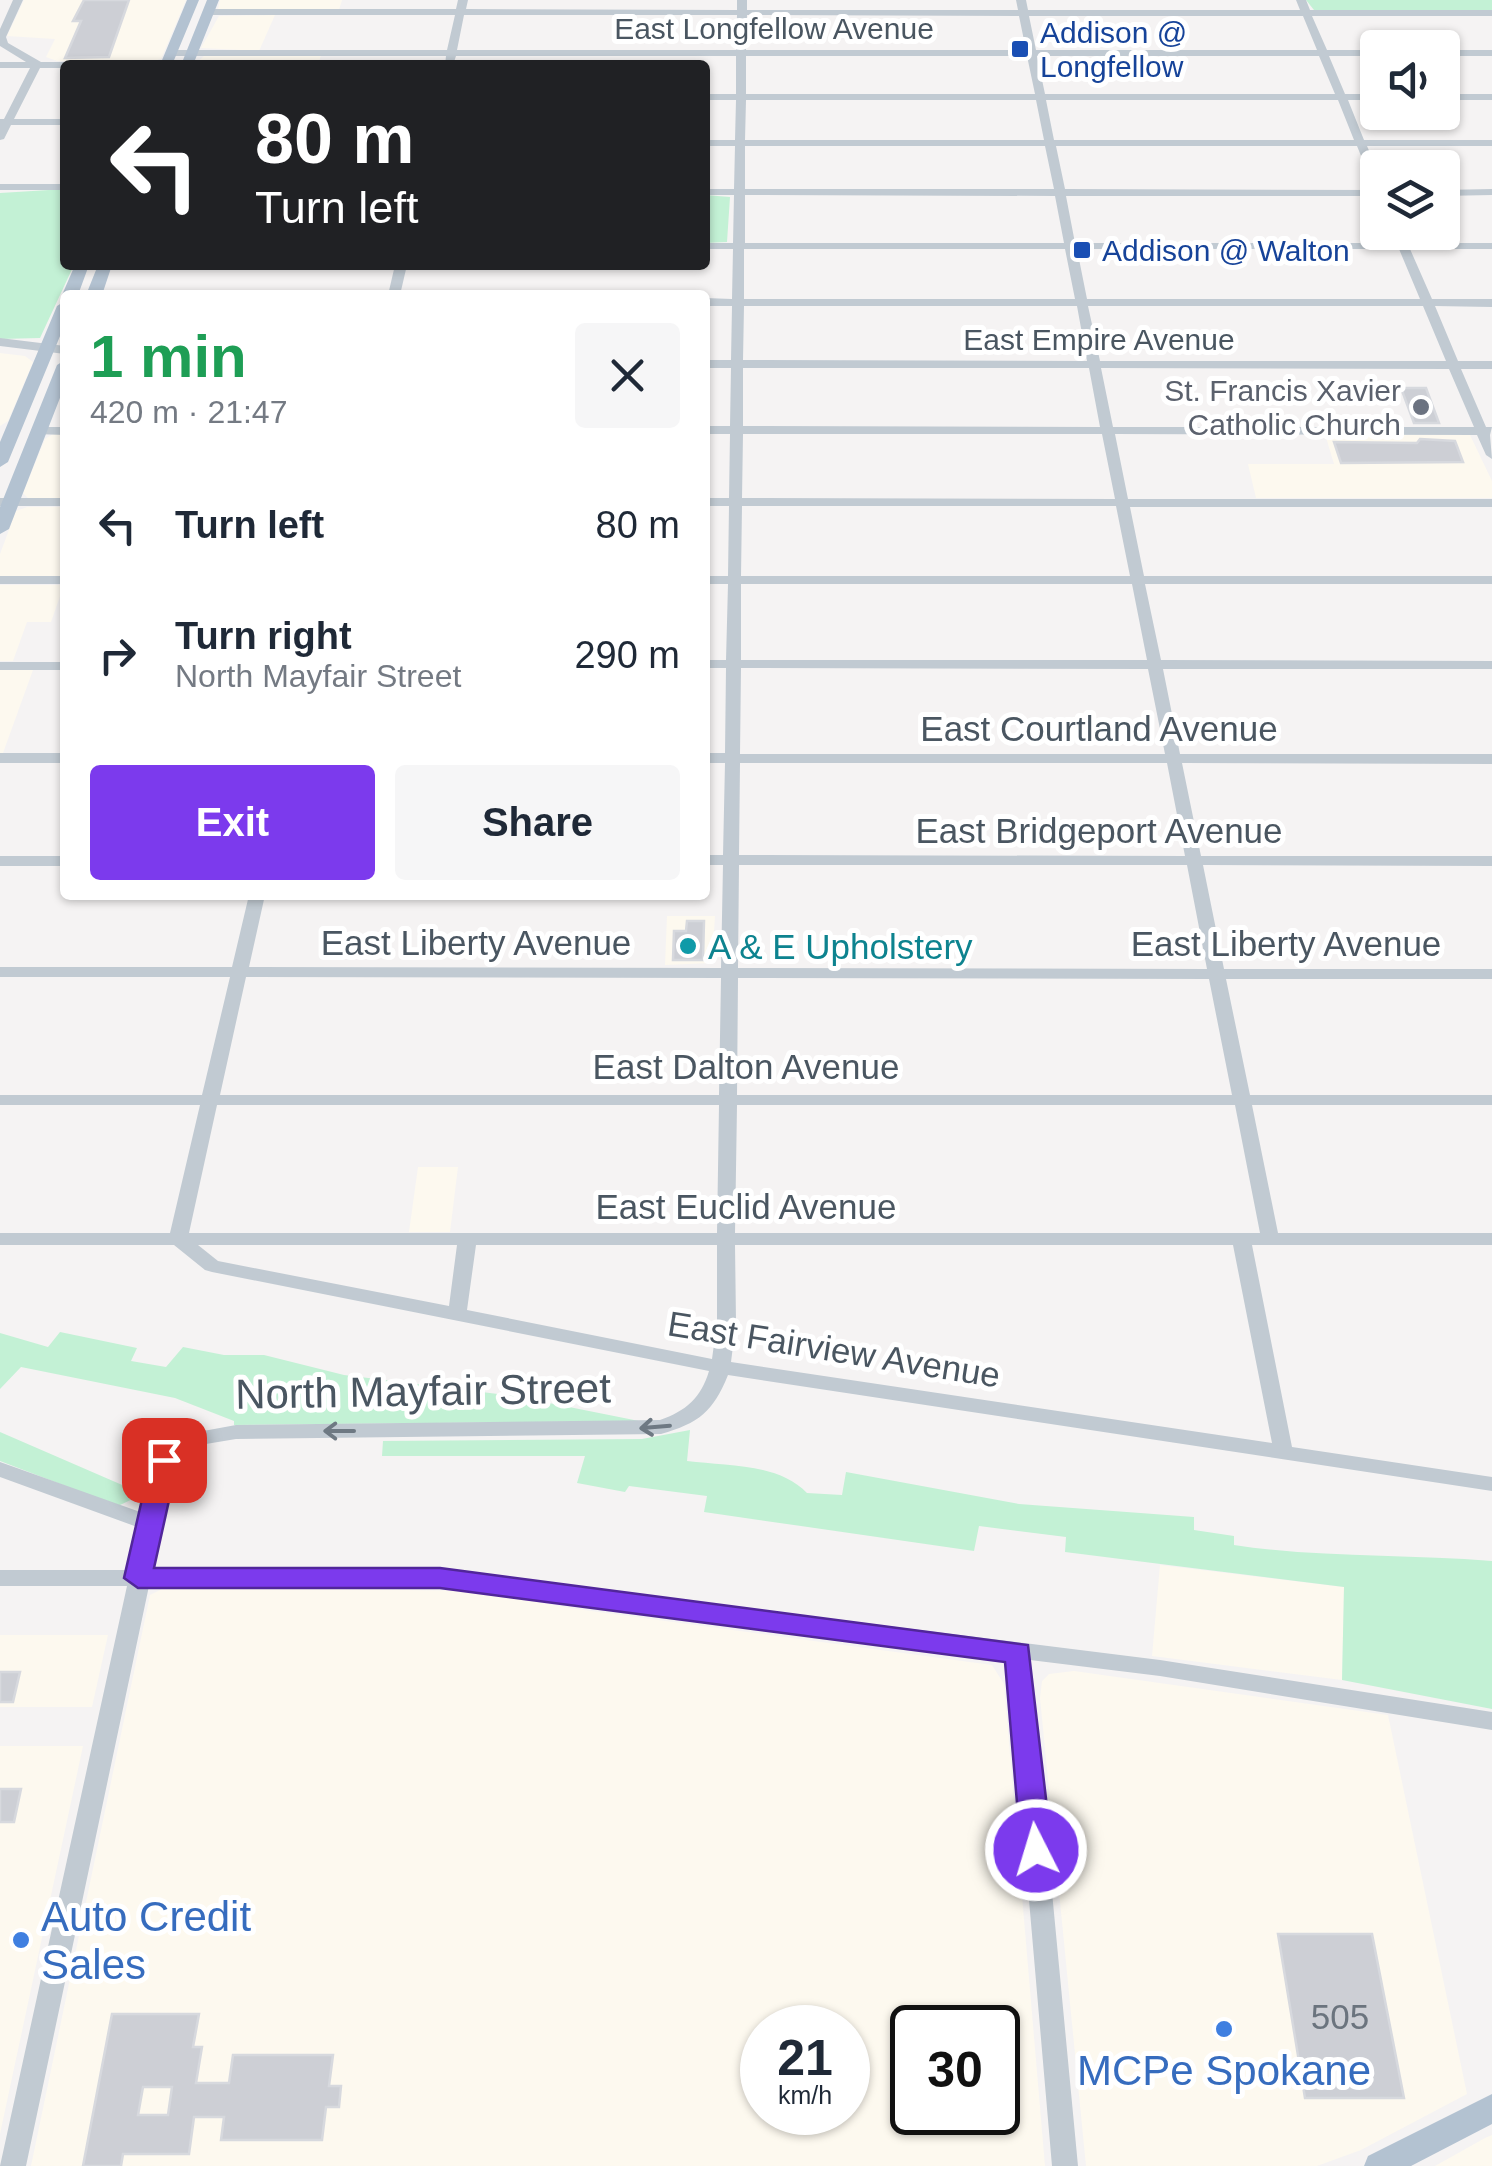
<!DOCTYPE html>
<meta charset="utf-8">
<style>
body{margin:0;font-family:Arial,sans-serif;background:#f6f6f7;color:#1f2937;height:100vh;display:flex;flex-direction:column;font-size:38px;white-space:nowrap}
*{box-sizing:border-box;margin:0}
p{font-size:32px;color:#747a83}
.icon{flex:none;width:55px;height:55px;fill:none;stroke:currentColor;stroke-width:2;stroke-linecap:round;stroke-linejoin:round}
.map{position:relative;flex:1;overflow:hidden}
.side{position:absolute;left:60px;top:290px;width:650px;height:610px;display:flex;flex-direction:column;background:#fff;border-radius:10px;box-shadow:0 2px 8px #0004}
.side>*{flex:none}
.top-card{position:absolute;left:60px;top:60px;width:650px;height:210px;border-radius:10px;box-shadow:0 2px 8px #0004;background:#202124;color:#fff;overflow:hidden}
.tools{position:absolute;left:1360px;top:30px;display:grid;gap:20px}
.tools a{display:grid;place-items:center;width:100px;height:100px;border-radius:10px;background:#fff;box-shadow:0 2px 8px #0004;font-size:50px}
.speed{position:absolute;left:740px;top:2005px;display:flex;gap:20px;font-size:50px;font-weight:700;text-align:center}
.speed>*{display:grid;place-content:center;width:130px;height:130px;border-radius:50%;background:#fff;box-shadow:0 2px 8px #0004;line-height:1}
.speed small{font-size:25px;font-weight:400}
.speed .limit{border:5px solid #111;border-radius:15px;background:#fff;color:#111}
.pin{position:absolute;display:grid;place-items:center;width:85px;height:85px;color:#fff;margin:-42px;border-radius:20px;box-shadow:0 5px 15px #0006}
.me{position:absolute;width:110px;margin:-55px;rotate:355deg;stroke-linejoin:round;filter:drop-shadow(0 0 8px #0008)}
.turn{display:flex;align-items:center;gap:35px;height:210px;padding:0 30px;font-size:45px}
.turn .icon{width:130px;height:130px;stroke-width:2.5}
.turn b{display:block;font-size:70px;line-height:85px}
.round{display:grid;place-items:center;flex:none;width:105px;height:105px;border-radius:10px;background:#f6f6f7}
.overview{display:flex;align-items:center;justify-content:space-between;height:170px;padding:0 30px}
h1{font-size:60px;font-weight:800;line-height:75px;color:#1e9e55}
.cta{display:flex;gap:20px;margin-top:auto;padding:20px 30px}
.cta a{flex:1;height:115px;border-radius:10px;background:#7c3aed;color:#fff;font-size:40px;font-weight:800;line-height:115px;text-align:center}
.cta a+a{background:#f6f6f7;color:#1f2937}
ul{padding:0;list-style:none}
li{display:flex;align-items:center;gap:30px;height:130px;padding:0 30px}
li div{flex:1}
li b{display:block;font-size:38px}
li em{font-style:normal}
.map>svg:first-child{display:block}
</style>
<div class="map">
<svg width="1492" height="2166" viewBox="0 0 1492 2166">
<rect width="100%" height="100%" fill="#f5f3f3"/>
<path fill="#fdf9ef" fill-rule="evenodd" d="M24,0H186L161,59L154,61H57L46,57L55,39L7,36Z
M220,0H342L339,10L218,9Z
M275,15L259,51L201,48L219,16Z
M321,55L318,65H194L204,56Z
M0,353L25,356L33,362L8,421L0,426Z
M53,434H65V498H28L23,493L45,439Z
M1325,434L1470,435L1492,481V498H1256L1248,464H1334Z
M27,507H65V576H0V554L16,511Z
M0,585H64L51,622H27L13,661H0Z
M0,670H33L3,753H0Z
M667,916H715L712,963L665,965Z
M418,1167H458L450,1232H409Z
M1160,1565L1344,1587L1342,1680L1152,1656Z
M166,1587L479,1591L569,1608L992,1665L1004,1684L1045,2166H31L150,1595ZM762,2028H848V2112H762ZM912,2028H998V2112H912Z
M0,1635H108L92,1707H0Z
M1074,1671L1388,1715L1467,2094L1361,2150L1317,2166H1086L1040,1698L1042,1681L1049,1674Z
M0,1746H83L0,2134Z
M1492,2135V2166H1435L1485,2138Z"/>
<path fill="#c3f1d5" d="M1306,0H1492V10H1314Z
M49,190H65V265H74L40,338L0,339V193Z
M705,195L730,197L727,242L705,243Z
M60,1332L137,1348L131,1361L166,1367L183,1347L224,1355H264L344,1375L514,1396L639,1421L234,1425V1421L175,1398L21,1367L0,1389V1333L48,1347Z
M690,1430L687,1461C726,1466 778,1463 807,1493L842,1495L846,1472L1019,1504L1194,1517V1530L1234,1536V1545C1318,1558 1406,1554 1492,1561V1709L1342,1680L1344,1587L1065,1552L1066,1537L979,1526L974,1551L704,1512L707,1496L629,1486L625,1492L577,1483L585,1456H382L383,1441L642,1439Z
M0,1432L143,1494L118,1506L0,1461Z"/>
<path fill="#cdcfd5" stroke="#d7d9de" stroke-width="2.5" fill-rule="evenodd" d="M84,0H129L109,57L65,58L81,21H73Z
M1401,388H1426L1439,423H1414Z
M1420,439L1455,441L1463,462L1341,463L1334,442L1417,443Z
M687,921H704L703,960H673L674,931H686Z
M0,1672H20L13,1702H0Z
M0,1789H21L14,1822H0Z
M1278,1934H1372L1404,2098H1305Z
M112,2014H199L193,2047H202L196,2083H229L233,2055H333L329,2086H341L339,2107H326L322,2140H221L224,2117H194L189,2154H123L121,2166H83ZM143,2087H172L168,2115H138Z"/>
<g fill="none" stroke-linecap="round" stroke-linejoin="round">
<path fill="#c1cad2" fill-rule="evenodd" d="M13,0H23L6,37L8,43L41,62H171L176,65H65V68H40L14,119H65V125H11L4,139L0,140V119H4L30,68H0V62H26L0,46V29Z
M458,0H468L466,9L737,10V0H747V10H1018L1016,0H1026L1028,10H1300L1296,0H1306L1310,10H1492V16H1312L1327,50H1378V56H1329L1345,94H1378V100H1348L1364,140H1492V146H1367L1378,171V188L1373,185L1357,146H1056L1065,189L1378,190V196H1066L1075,243H1396L1392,232H1403L1407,243H1492V249H1410L1432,299H1492V307L1435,306L1458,361H1492V369H1461L1486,427H1492L1490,435L1492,459L1486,455L1477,435L1115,434L1128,499H1492V507H1130L1144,576H1492V584H1145L1161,660L1492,661V669H1163L1180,754H1492V764L1182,763L1201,856H1492V866L1203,865L1224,969H1492V979H1226L1250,1095H1492V1105H1252L1278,1233H1492V1245H1252L1292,1447L1492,1477V1491L728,1375C713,1412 699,1423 661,1434L236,1439L200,1445L174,1463L152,1570H440L1160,1660L1492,1712V1730L1160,1676L1030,1660L1078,2166H1052L1008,1657L440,1586H149L26,2166H0L127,1586H0V1570H131L140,1528L0,1477V1462L143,1513L158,1455L187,1434L236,1425L660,1420C686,1411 701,1398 709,1371L212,1272L205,1270L174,1245H0V1233H170L200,1105H0V1095H202L230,977H0V967H232L249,895H265L249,967L721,968L723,865H705V855H723L725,763H705V753H725L726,668H705V660H726L728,584H705V576H728L729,506H705V498H729L730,434H705V426H730L731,368H705V360H731L732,306H705V298L732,299L733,249H705V243H733L734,195H705V189H734L735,146H705V140H735L736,100H705V94H736V56H456L453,65H445L446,56H171L166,53L171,50H447L455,15H208L203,12L208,9H456ZM464,15H737L736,50H457ZM747,15L1019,16L1026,50H746ZM1029,16H1303L1317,50H1036ZM746,56H1027L1035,94H746ZM1037,56H1319L1335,94H1045ZM746,100H1036L1044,140H745ZM1046,100H1338L1354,140H1054ZM745,146H1045L1054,189H745ZM745,195L1055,196L1064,243H745ZM744,249H1065L1075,299H744ZM1077,249H1399L1420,299H1087ZM744,306H1077L1087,361L743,360ZM1088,306H1423L1446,361H1100ZM743,368H1089L1100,427L743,426ZM1101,368L1449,369L1474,427H1113ZM743,434H1102L1115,499L742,498ZM742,506H1116L1130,576H741ZM741,584H1132L1147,660H741ZM741,668L1148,669L1165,754H740ZM740,763H1167L1185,856L739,855ZM739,865H1187L1207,969L738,968ZM246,977L721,978L719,1095H220ZM738,978L1209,979L1232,1095H737ZM217,1105H719L717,1233H189ZM737,1105H1235L1260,1233H735ZM198,1245H457L449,1306L218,1261ZM476,1245H717V1322L712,1359L467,1310ZM735,1245H1233L1272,1443L731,1362L736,1322Z
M1442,50H1492V56H1442Z
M1442,94H1492V100H1442Z
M0,184H65V190H0Z
M1492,189V195L1442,196V190Z
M395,265H407L400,295H388Z
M0,338L65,346V354L0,346Z
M39,427H65V435L35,434L33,431Z
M0,498H65V506H0Z
M0,576H65V584H0Z
M0,662H65V670H0Z
M0,753H65V763H0Z
M0,856H65V866H0Z"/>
<path fill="#b3c2d1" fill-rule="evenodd" d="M187,0H199L172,65H160Z
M207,0H219L193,65H181Z
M75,265H89L78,295H65V298L62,295Z
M98,265H112L102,295H86Z
M65,301V324L8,462L0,467V442L57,306Z
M65,360V385L9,529L0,534V507L57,365Z
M1492,2094V2124L1411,2166H1364L1368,2156Z"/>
</g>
<defs><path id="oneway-shaft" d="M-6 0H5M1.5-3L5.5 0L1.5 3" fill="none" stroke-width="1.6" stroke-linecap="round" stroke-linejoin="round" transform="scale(2.5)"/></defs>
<g stroke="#6e7983">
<use href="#oneway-shaft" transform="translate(655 1427) rotate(175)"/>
<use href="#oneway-shaft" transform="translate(339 1431) rotate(180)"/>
</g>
<path fill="#7c3aed" stroke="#51269a" stroke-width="2.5" d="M164,1451L178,1460L154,1568H440L1028,1645L1052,1850L1047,1858L1036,1862L1026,1858L1021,1850L1005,1662L440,1588H138L124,1578L151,1460Z"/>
<g fill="#1a4fb4" stroke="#fff" stroke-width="4">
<rect x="1010" y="39" width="20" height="20" rx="5"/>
<rect x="1072" y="240" width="20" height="20" rx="5"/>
</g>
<circle fill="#6b7280" stroke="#fff" stroke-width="4" cx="1421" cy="407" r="10"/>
<circle fill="#0f9aa8" stroke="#fff" stroke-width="4" cx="688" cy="946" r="10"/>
<g fill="#3f7fe0" stroke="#fff" stroke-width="4">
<circle cx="21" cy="1940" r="10"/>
<circle cx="1224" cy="2029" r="10"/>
</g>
<g text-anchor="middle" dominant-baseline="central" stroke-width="10" stroke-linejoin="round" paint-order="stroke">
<g font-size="30" fill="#4a5661" stroke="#fff">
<text x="774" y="28">East Longfellow Avenue</text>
<text x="1099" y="339">East Empire Avenue</text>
</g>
<g font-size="30" fill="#164399" stroke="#fff" text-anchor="start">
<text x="1040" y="32">Addison @<tspan x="1040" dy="34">Longfellow</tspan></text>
<text x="1102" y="250">Addison @ Walton</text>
</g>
<g font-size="30" fill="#5b616d" stroke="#fff" text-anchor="end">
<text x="1401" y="390">St. Francis Xavier<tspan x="1401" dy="34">Catholic Church</tspan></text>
</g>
<g font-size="35" fill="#4a5661" stroke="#fff">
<text x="1099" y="728">East Courtland Avenue</text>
<text x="1099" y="830">East Bridgeport Avenue</text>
<text x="476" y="942">East Liberty Avenue</text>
<text x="1286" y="943">East Liberty Avenue</text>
<text x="746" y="1066">East Dalton Avenue</text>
<text x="746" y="1206">East Euclid Avenue</text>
<text transform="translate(834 1349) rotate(9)">East Fairview Avenue</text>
</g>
<g font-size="35" fill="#0d838f" stroke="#fff" text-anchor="start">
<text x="708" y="946">A &amp; E Upholstery</text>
</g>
<g font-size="35" fill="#6b747e">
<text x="1340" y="2016">505</text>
</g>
<g font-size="42" fill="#4a5661" stroke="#fff">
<text transform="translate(423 1391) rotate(-1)">North Mayfair Street</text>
</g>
<g font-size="42" fill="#366cbe" stroke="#fff" text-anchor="start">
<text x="41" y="1916">Auto Credit<tspan x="41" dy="48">Sales</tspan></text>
<text x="1224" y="2070" text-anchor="middle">MCPe Spokane</text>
</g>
</g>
</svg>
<div class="tools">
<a><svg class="icon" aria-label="sound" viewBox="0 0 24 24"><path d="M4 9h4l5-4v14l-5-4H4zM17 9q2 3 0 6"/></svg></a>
<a><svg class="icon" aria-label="layers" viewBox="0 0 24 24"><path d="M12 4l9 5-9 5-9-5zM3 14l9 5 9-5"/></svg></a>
</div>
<div class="speed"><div>21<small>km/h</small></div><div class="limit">30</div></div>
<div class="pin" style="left:164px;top:1460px;background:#d93025"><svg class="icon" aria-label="arrive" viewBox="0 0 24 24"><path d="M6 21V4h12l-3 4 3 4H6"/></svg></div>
<svg class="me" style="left:1036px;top:1850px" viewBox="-20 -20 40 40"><circle r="17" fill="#7c3aed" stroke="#fff" stroke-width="3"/><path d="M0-11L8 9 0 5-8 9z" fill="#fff"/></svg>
<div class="top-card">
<div class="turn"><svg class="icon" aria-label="left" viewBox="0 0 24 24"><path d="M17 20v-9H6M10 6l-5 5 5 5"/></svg><div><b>80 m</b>Turn left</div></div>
</div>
<section class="side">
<div class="overview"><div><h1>1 min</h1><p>420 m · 21:47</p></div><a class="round"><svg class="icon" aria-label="close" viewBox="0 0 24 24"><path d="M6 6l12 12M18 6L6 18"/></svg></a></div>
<ul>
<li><svg class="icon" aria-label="left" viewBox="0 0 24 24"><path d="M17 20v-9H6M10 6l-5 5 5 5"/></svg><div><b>Turn left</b></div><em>80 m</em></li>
<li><svg class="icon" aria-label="right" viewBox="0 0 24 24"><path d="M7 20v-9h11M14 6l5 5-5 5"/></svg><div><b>Turn right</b><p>North Mayfair Street</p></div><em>290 m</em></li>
</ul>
<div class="cta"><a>Exit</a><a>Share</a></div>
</section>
</div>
